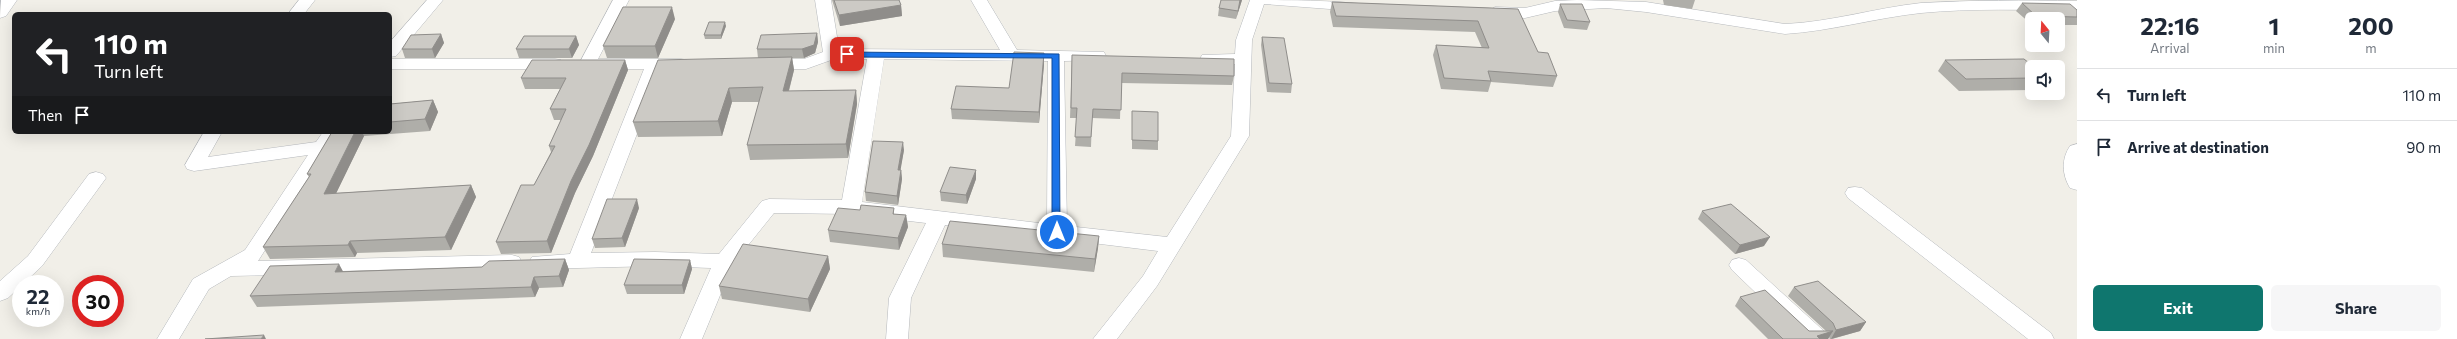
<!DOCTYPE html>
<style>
body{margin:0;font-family:Commissioner,sans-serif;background:#f6f6f7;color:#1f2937;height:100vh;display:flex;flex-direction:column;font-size:15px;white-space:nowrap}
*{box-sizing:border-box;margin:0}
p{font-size:13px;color:#747a83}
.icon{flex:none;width:22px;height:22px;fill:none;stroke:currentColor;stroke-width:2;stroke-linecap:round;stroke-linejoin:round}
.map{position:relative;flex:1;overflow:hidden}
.panel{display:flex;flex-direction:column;background:#fff;width:380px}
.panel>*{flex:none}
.guide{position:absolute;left:12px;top:12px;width:380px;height:122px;border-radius:6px;box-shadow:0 4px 16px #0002;background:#202124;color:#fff;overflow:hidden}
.needle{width:26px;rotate:342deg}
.tools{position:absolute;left:2025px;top:12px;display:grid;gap:8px}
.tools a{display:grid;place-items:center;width:40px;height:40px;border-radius:6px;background:#fff;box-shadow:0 4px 16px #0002;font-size:20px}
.speed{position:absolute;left:12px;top:275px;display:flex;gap:8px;font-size:20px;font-weight:700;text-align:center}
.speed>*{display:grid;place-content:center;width:52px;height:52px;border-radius:50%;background:#fff;box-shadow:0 4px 16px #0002;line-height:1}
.speed small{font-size:10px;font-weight:400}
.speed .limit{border:6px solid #d22;background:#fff;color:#111}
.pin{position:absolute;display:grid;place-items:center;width:34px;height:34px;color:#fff;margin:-17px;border-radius:8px;box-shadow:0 2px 6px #0006}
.me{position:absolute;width:44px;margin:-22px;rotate:0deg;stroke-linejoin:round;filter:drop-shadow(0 0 3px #0008)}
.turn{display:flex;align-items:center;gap:14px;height:84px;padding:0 16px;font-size:18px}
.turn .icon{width:52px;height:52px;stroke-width:2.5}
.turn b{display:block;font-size:28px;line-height:34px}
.then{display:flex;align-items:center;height:38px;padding:0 16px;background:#0003;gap:8px;font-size:15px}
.eta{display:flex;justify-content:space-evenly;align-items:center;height:68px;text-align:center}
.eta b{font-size:24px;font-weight:700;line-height:28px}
.button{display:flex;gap:8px;margin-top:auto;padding:8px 16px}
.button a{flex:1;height:46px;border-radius:6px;background:#0f766e;color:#fff;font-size:16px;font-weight:700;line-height:46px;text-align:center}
.button a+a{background:#f6f6f7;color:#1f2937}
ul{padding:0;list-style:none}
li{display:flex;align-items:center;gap:12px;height:52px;padding:0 16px;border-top:1px solid #e0e1e3}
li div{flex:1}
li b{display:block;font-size:15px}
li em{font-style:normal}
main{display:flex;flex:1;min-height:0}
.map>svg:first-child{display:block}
</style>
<main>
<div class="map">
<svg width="2077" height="339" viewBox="0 0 2077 339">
<rect width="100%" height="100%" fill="#f1efe8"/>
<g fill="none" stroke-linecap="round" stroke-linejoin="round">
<defs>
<path id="minor" d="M1,0H17L6,16L0,18Z
M299,0H315L304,14H288Z
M427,0H443L396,56L390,57V42Z
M613,0H629L598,59H681L687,60L689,64L687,68L662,69L591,253L655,252L719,254L762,201L769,199L842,200L867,59H834L806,69H766L760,68L758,64L760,60L766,59H804L823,52L815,0H831L839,49L1000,50L971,0H987L1017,50L1104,52L1106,56L1104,60L1064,61L1067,226L1167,237L1231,136L1235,64L1202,63L1200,59L1202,55L1235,54L1236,40L1250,0C1267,0 1357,0 1364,6L1356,11L1264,4L1252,40L1249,136L1157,286L1117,339H1093L1143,276L1158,251L945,225L911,298L908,339H886L889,298L926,223L851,214L774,213L733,264L702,339H680L711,268L655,266L539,269L532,267L529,262L532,257L570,254L644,69H600C593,67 588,69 581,68L579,64ZM884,59L1048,61L1047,224L862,202Z
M1577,0L1646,2L1785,24C1831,22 1875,8 1921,3C1972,0 2025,0 2077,1V11C2025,10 1972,8 1921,13C1875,18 1831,31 1785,34L1646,12L1606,8L1555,11L1525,18L1495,17L1487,12L1495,7L1525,8L1555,1Z
M390,59H555L561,60L563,64L561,68L555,69H390Z
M204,132H222L208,157L316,142L323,132H341L258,261L512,255L519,257L522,262L519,267L512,269L231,276L209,289L179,339H157L193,279L245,250L308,155L194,171L187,169L185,165Z
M2077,144V190L2070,188C2062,175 2061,159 2070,146Z
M96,172L103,174L106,178L42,266L8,298L0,301V281L28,256L89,174Z
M1855,187L1862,188L2051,333L2054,339H2028L1848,198L1845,193L1848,188Z
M1739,258L1746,260L1826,333L1829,339H1804L1732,270L1729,265L1732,260Z"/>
</defs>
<use href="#minor" stroke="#b5b8bc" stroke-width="1"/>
<use href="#minor" fill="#fff" fill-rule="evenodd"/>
</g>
<path fill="#afaea9" d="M832,0H899L901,5L902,16L840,26Z
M1242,0L1236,19L1218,16L1219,8Z
M1663,0H1695L1692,9L1664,5Z
M1332,2L1518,9L1538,52L1557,76L1553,87L1491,82L1488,92L1441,89L1433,55L1436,45L1482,48L1475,32L1333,27L1330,12Z
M2022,3L2077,10V25H2058V19H2032V24H2031L2016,11Z
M1560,4L1590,22L1587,30L1564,28L1558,12Z
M675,19L658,58H607L603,46Z
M726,26L721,39H705L704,35Z
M817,33L818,42L815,53L804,58H792L794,70L789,91L856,90L857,104L848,158L750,160L747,145L759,102H732L722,136L638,137L633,122L758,58L757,49Z
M441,34L444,43L435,58H405L402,49Z
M576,36L579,45L572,58H519L516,49Z
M1262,37L1292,84L1291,93L1267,92L1261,45Z
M1044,53V64L1039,123L952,119L951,109L1009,88Z
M1072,55L1234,76L1232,85L1121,83L1120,119L1092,118L1091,147L1075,146L1077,118H1070Z
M625,60L628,70L593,156L575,193L551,253L501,254L496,242L534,185L551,152L549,146L561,120H554L550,109L560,89H525L521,78Z
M1945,60L2032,67V90L1959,91L1938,71Z
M433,100L438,112L430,131L364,136L336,193L471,185L476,197L451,250L357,253L355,257L270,259L263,247L309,177L307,174L332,132H390V104Z
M1132,111L1158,141V150L1132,149Z
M904,150L900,170H901L902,179L898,205L866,201L865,192Z
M976,170V179L967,204L941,201L940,192Z
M639,208L625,247L595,248L592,239Z
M894,208V214L906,215L908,227L899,250L830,242L828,230L860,210Z
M1702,211L1764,246L1735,254L1698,219Z
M1099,236L1098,248L1094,272L943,257L942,244Z
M828,256L830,269L810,312L722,299L719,286Z
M565,259L569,270L563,287L539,288L535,297L257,307L250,296L343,271L482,267Z
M690,260L692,269L684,294H627L624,285Z
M1794,287L1866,322L1860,331L1832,339H1830L1829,337L1828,339H1768L1735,306L1740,297L1809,331H1826L1788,296Z"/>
<path fill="#8f8d8a" d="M1240,0H1242L1236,19L1238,11Z
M901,5L902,16L840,26L839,15Z
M672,7L675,19L658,58L655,46Z
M725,22L726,26L721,39V35Z
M817,33L818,42L815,53L804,58L802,49Z
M441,34L444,43L435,58L432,49Z
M576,36L579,45L572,58L569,49Z
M1044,53V64L1039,123V112Z
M792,57L794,70L785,105L783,91Z
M625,60L628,70L593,156L575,193L551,253L547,241L571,181Z
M729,88L732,102L722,136L718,121Z
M856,90L857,104L848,158L846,144Z
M433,100L438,112L430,131L425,119Z
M355,132H362L364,136L330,206L324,194Z
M903,142L904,150L899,179L898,170Z
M901,170L902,179L898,205L897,196Z
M976,170V179L967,204L966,195Z
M471,185L476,197L451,250L445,237Z
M637,199L639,208L625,247L622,238Z
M906,215L908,227L899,250L898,238Z
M1099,236L1098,248L1094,272L1095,259Z
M1770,237L1764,246L1735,254L1740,245Z
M350,241L357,253L355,257L348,245Z
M828,256L830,269L810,312L808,299Z
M565,259L569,270L563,287L559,276Z
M690,260L692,269L684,294L682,285Z
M339,264L345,275L335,272Z
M534,277L539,288L535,297L531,287Z
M1866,322L1860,331L1831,339L1836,330Z
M1833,331L1828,339H1815L1817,336Z
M264,335L266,339H261Z"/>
<path fill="#cccac5" stroke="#8f8d8a" d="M834,0H899L901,5L839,15Z
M1221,0H1240L1238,11L1219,8Z
M1332,2L1518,9L1538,52L1548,53L1557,76L1488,71L1491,81L1444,78L1436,45L1489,48L1478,21L1336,16Z
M2022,3L2070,4L2077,10V17L2036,16Z
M1560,4H1582L1590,22L1567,20Z
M623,7H672L655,46H603Z
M709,22H725L721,35H704Z
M817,33L814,45L802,49H757L761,35Z
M441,34L432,49H402L411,35Z
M524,36H576L569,49H516Z
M1262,37L1284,38L1292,84L1269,83Z
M1014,52L1044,53L1039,112L951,109L956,86L1009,88Z
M1072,55L1234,59V76L1122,73L1121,110L1093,109L1091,137H1075L1077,108H1071Z
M792,57L783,91L856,90L846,144L747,145L763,87L729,88L718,121L633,122L658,60Z
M2024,59L2034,67H2032V78L1966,79L1945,60Z
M532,60H625L589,145L571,181L547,241L496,242L521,185H534L555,146H549L566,109H550L566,78H521Z
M433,100L425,119L390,122V104Z
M1132,111L1158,112V141L1132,140Z
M332,132H355L324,194L471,185L445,237L350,241L348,245L263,247L311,174H307Z
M873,141L903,142L898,170H901L897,196L865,192Z
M950,167L976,170L966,195L940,192Z
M607,199H637L622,238L592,239Z
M1731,204L1770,237L1740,245L1702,211Z
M861,205L894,208L893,214L906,215L898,238L828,230L838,208L860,210Z
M950,221L1099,236L1095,259L942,244Z
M743,244L828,256L808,299L719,286Z
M565,259L559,276L534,277L531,287L250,296L270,266L339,264L335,272L482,267L489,261Z
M634,259L690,260L682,285H624Z
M1818,281L1866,322L1836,330L1833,323L1794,287Z
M1765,290L1809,331H1833L1817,336L1820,339H1783L1740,297Z
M264,335L261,339H205Z"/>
<path fill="#1a73e8" stroke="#114b97" d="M844,52L1059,54L1060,234L1057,235L1052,232V58L847,57L843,54Z"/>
</svg>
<div class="tools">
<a><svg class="needle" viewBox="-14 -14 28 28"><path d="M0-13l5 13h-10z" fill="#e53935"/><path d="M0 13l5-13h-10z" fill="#747a83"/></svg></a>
<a><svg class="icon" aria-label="sound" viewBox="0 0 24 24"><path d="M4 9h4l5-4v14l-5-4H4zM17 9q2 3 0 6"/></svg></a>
</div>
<div class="speed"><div>22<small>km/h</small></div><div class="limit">30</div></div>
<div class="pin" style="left:847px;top:54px;background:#d93025"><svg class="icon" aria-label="arrive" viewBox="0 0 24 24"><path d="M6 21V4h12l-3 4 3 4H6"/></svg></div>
<svg class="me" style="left:1057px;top:232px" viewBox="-20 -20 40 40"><circle r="17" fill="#1a73e8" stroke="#fff" stroke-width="3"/><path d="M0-11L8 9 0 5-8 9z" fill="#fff"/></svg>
<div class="guide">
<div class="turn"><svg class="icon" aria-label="left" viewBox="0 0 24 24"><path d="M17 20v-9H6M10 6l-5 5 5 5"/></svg><div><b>110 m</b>Turn left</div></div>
<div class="then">Then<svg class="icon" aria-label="arrive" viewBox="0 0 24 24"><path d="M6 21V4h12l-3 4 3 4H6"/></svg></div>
</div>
</div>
<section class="panel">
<div class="eta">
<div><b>22:16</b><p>Arrival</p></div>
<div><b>1</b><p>min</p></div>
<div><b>200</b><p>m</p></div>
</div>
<ul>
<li><svg class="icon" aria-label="left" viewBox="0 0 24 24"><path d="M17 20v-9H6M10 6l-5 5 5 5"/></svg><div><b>Turn left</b></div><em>110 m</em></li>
<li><svg class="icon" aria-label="arrive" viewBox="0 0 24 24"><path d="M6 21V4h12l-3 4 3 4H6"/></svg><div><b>Arrive at destination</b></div><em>90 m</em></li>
</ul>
<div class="button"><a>Exit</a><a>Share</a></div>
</section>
</main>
